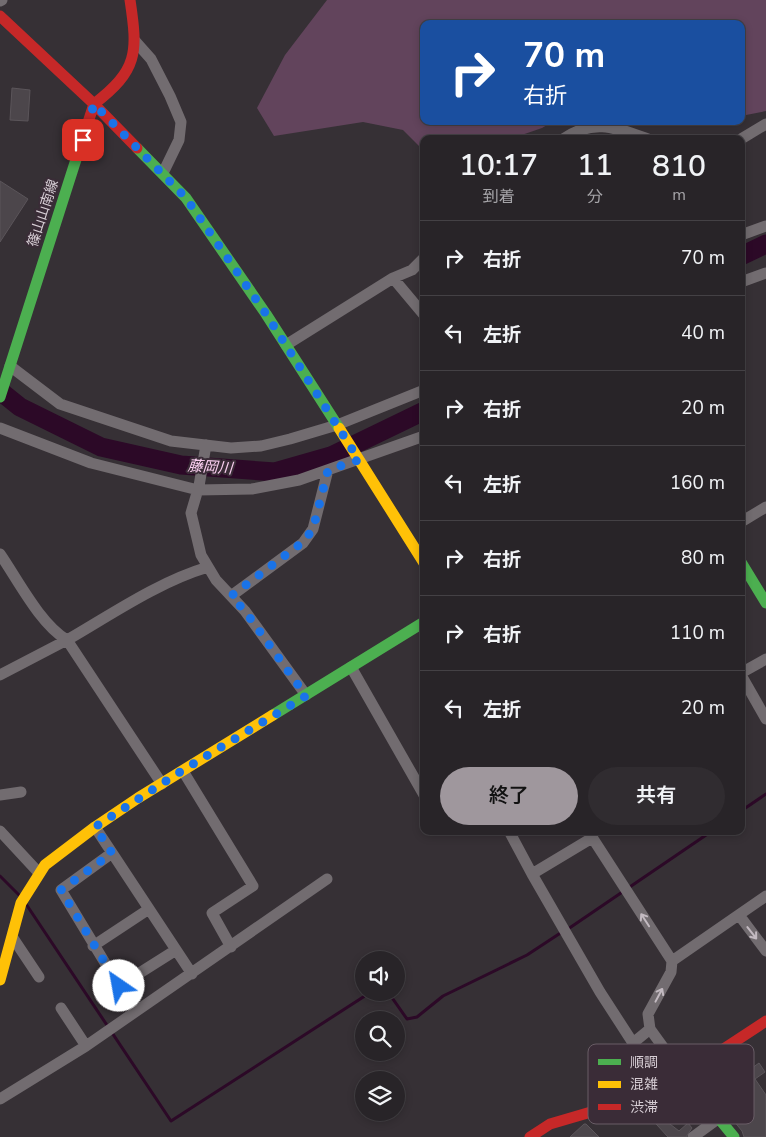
<!DOCTYPE html>
<html lang="ja">
<meta charset="utf-8">
<style>
body{margin:0;font-family:"Nunito Sans","Noto Sans JP",sans-serif;background:#302c30;color:#f1f3f6;height:100vh;display:flex;flex-direction:column;font-size:19px;white-space:nowrap}
*{box-sizing:border-box;margin:0}
p{font-size:16px;color:#a5a4a8}
.icon{flex:none;width:28px;height:28px;fill:none;stroke:currentColor;stroke-width:2;stroke-linecap:round;stroke-linejoin:round}
.map{position:relative;flex:1;overflow:hidden}
.details{position:absolute;left:420px;top:135px;width:325px;height:700px;display:flex;flex-direction:column;background:#282428;border-radius:10px;box-shadow:0 2px 8px #0003,0 0 0 1px #444145}
.details>*{flex:none}
.banner{position:absolute;left:420px;top:20px;width:325px;height:105px;border-radius:10px;box-shadow:0 2px 8px #0003,0 0 0 1px #444145;background:#1a4fa0;color:#fff;overflow:hidden}
.buttons{position:absolute;left:355px;top:951px;display:grid;gap:10px}
.buttons a{display:grid;place-items:center;width:50px;height:50px;border-radius:50%;background:#282428;box-shadow:0 2px 8px #0003,0 0 0 1px #444145;font-size:25px}
.pin{position:absolute;display:grid;place-items:center;width:42px;height:42px;color:#fff;margin:-21px;border-radius:10px;box-shadow:0 2px 8px #0006}
.me{position:absolute;width:55px;margin:-28px;rotate:327deg;stroke-linejoin:round;filter:drop-shadow(0 0 4px #0008)}
.turn{display:flex;align-items:center;gap:18px;height:105px;padding:0 20px;font-size:22px}
.turn .icon{width:65px;height:65px;stroke-width:2.5}
.turn b{display:block;font-size:35px;line-height:42px}
.eta{display:flex;justify-content:space-evenly;align-items:center;height:85px;text-align:center}
.eta b{font-size:30px;font-weight:600;line-height:35px}
.cta{display:flex;gap:10px;margin-top:auto;padding:10px 20px}
.cta a{flex:1;height:58px;border-radius:30px;background:#9f979d;color:#111;font-size:20px;font-weight:600;line-height:58px;text-align:center}
.cta a+a{background:#302c30;color:#f1f3f6}
ul{padding:0;list-style:none}
li{display:flex;align-items:center;gap:15px;height:75px;padding:0 20px;border-top:1px solid #444145}
li div{flex:1}
li b{display:block;font-size:19px}
li em{font-style:normal}
.map>svg:first-child{display:block}
</style>
<div class="map">
<svg width="766" height="1137" viewBox="0 0 766 1137">
<rect width="100%" height="100%" fill="#363035"/>
<path fill="#62445c" d="M327,0H766V111L741,116V24H424V121H554L542,128L510,139H424V151L403,130L363,122L274,136L257,108L285,55Z"/>
<g fill="none" stroke-linecap="round" stroke-linejoin="round">
<path stroke="#2c0927" stroke-width="3" d="M741,811L766,794
M0,876L19,895
M26,904L171,1121L371,992
M568,929L712,831
M388,992L407,1019L417,1017L443,996L527,955L562,932"/>
<path stroke="#2c0927" stroke-width="19" d="M741,256L766,244
M0,391L20,407L101,447L181,465L275,472L331,456L424,411"/>
</g>
<path fill="#4c464b" stroke="#5b555a" d="M12,88L30,90L28,121L10,120Z
M0,181L28,199L0,242Z
M759,1063L765,1072L755,1079L766,1095V1137H744L742,1131L725,1110L716,1093L713,1095L704,1084L725,1070L734,1081Z
M648,1107L679,1131L688,1123L692,1128L686,1137H668L646,1113L645,1110Z
M586,1124L599,1137H570L584,1124Z"/>
<g fill="none" stroke-linecap="round" stroke-linejoin="round">
<path stroke="#726c70" stroke-width="11" d="M0,1L2,0
M135,41L151,59L170,96L181,122L179,140L163,173
M563,139C594,118 616,128 648,139
M741,139L766,124
M741,235L766,226
M393,278L424,315
M741,282L766,273
M286,345L393,278L412,270L424,258
M10,366L60,404L171,441L231,448L261,446L290,439L337,425L424,390
M0,428L91,463L198,490L252,489L299,480L424,436
M206,445L199,486L191,513L201,555L216,580L245,611L306,695
M741,522L766,507
M0,554C18,580 40,624 67,640C112,614 158,582 208,567
M231,596L303,543L313,529L328,470
M351,667L424,795
M741,673L766,659
M0,675L67,640L162,784
M741,675L766,719
M183,771L253,886L212,913L231,947
M0,795L21,792
M95,827L192,974
M0,831L39,873
M509,831L532,874
M588,831L672,961L671,972L648,1014L650,1029L684,1076
M592,838L532,874L600,992L633,1043L650,1029
M112,853L61,890L119,986L176,950
M739,915L766,951
M13,938L39,977
M93,946L149,909
M672,961L766,896
M61,1008L86,1046
M0,1099L86,1046L327,879
M693,1137L719,1118"/>
<path stroke="#4caf50" stroke-width="11" d="M137,148L186,198L266,314L339,428
M0,397L80,147
M741,562L766,603
M273,715L424,622
M684,1076L734,1137"/>
<path stroke="#ffc107" stroke-width="11" d="M339,428L424,563
M0,980L21,903L45,865L95,827L138,798L273,715"/>
<path stroke="#c62828" stroke-width="11" d="M130,0C138,53 138,70 94,104L137,148
M0,16L94,104L80,147
M530,1137L550,1124L649,1095L664,1088L766,1021"/>
</g>
<defs><path id="oneway-shaft" d="M-6 0H5M1.5-3L5.5 0L1.5 3" fill="none" stroke-width="1.6" stroke-linecap="round" stroke-linejoin="round" transform="scale(1.25)"/></defs>
<g stroke="#c3bac1">
<use href="#oneway-shaft" transform="translate(645 920) rotate(-123)"/>
<use href="#oneway-shaft" transform="translate(752 933) rotate(52)"/>
<use href="#oneway-shaft" transform="translate(659 995) rotate(-62)"/>
</g>
<g fill="none" stroke-linecap="round" stroke-linejoin="round">
<path stroke="#1a73e8" stroke-width="9" stroke-dasharray="0 16.2" d="M83,140L94,104L186,198L266,314L359,460L328,470L313,529L303,542L231,596L245,611L306,696L183,770L95,827L112,853L61,890L119,986"/>
</g>
<g text-anchor="middle" dominant-baseline="central" stroke-width="4" stroke-linejoin="round" paint-order="stroke">
<g font-size="14" fill="#d7ced5" stroke="#3a2c37">
<text transform="translate(43 213) rotate(-72)">篠山山南線</text>
</g>
<g font-size="15" font-style="italic" fill="#facff0" stroke="#3a2c37">
<text transform="translate(210 467) rotate(4)">藤岡川</text>
</g>
</g>
<rect x="588" y="1044" width="166" height="80" rx="8" fill="#3a2c37" stroke="#695d66" stroke-width="1"/>
<rect x="598" y="1059" width="23" height="6" fill="#4caf50"/>
<rect x="598" y="1081" width="23" height="7" fill="#ffc107"/>
<rect x="598" y="1104" width="23" height="6" fill="#c62828"/>
<g font-size="14" fill="#d7ced5">
<text x="630" y="1067">順調</text>
<text x="630" y="1089">混雑</text>
<text x="630" y="1112">渋滞</text>
</g>
</svg>
<div class="buttons">
<a><svg class="icon" aria-label="sound" viewBox="0 0 24 24"><path d="M4 9h4l5-4v14l-5-4H4zM17 9q2 3 0 6"/></svg></a>
<a><svg class="icon" aria-label="search" viewBox="0 0 24 24"><circle cx="10" cy="10" r="6"/><path d="M15 15l6 6"/></svg></a>
<a><svg class="icon" aria-label="layers" viewBox="0 0 24 24"><path d="M12 4l9 5-9 5-9-5zM3 14l9 5 9-5"/></svg></a>
</div>
<div class="pin" style="left:83px;top:140px;background:#d93025"><svg class="icon" aria-label="arrive" viewBox="0 0 24 24"><path d="M6 21V4h12l-3 4 3 4H6"/></svg></div>
<svg class="me" style="left:119px;top:986px" viewBox="-20 -20 40 40"><circle r="19" fill="#fff"/><path d="M0-13L10 11 0 6-10 11z" fill="#1a73e8"/></svg>
<div class="banner">
<div class="turn"><svg class="icon" aria-label="right" viewBox="0 0 24 24"><path d="M7 20v-9h11M14 6l5 5-5 5"/></svg><div><b>70 m</b>右折</div></div>
</div>
<section class="details">
<div class="eta">
<div><b>10:17</b><p>到着</p></div>
<div><b>11</b><p>分</p></div>
<div><b>810</b><p>m</p></div>
</div>
<ul>
<li><svg class="icon" aria-label="right" viewBox="0 0 24 24"><path d="M7 20v-9h11M14 6l5 5-5 5"/></svg><div><b>右折</b></div><em>70 m</em></li>
<li><svg class="icon" aria-label="left" viewBox="0 0 24 24"><path d="M17 20v-9H6M10 6l-5 5 5 5"/></svg><div><b>左折</b></div><em>40 m</em></li>
<li><svg class="icon" aria-label="right" viewBox="0 0 24 24"><path d="M7 20v-9h11M14 6l5 5-5 5"/></svg><div><b>右折</b></div><em>20 m</em></li>
<li><svg class="icon" aria-label="left" viewBox="0 0 24 24"><path d="M17 20v-9H6M10 6l-5 5 5 5"/></svg><div><b>左折</b></div><em>160 m</em></li>
<li><svg class="icon" aria-label="right" viewBox="0 0 24 24"><path d="M7 20v-9h11M14 6l5 5-5 5"/></svg><div><b>右折</b></div><em>80 m</em></li>
<li><svg class="icon" aria-label="right" viewBox="0 0 24 24"><path d="M7 20v-9h11M14 6l5 5-5 5"/></svg><div><b>右折</b></div><em>110 m</em></li>
<li><svg class="icon" aria-label="left" viewBox="0 0 24 24"><path d="M17 20v-9H6M10 6l-5 5 5 5"/></svg><div><b>左折</b></div><em>20 m</em></li>
</ul>
<div class="cta"><a>終了</a><a>共有</a></div>
</section>
</div>
